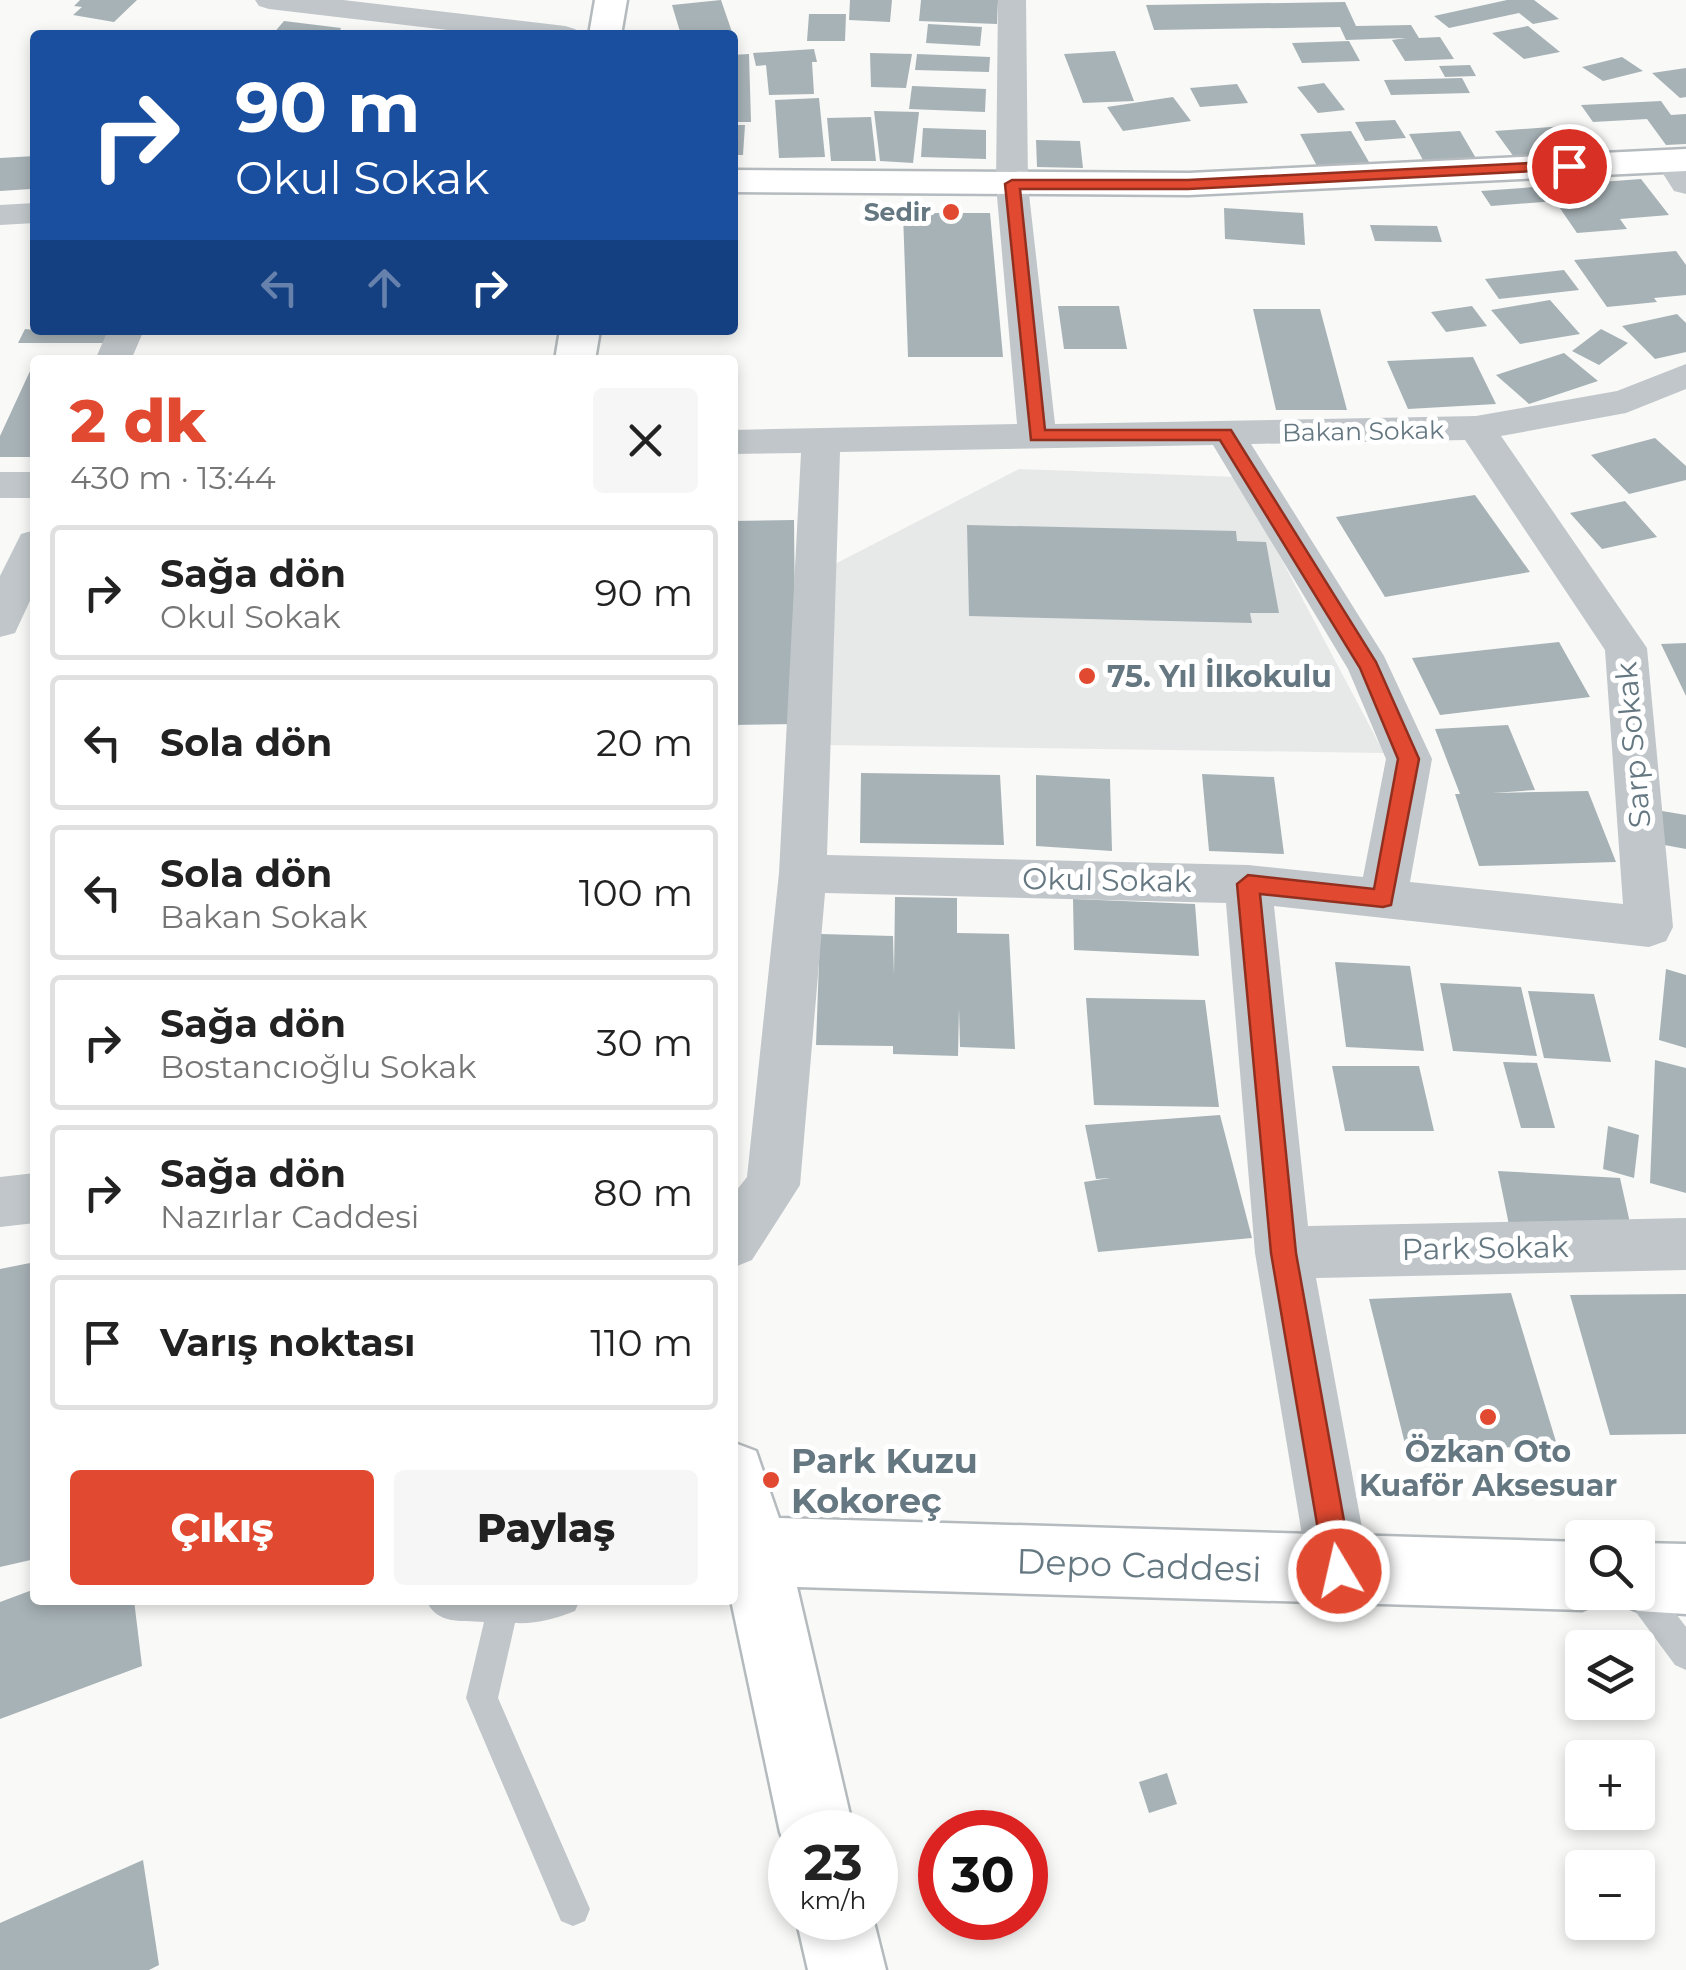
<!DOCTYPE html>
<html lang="tr">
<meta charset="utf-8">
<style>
body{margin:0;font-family:Montserrat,sans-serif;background:#f6f6f6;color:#222;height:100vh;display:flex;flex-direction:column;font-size:38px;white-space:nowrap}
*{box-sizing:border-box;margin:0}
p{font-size:32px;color:#767676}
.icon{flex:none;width:55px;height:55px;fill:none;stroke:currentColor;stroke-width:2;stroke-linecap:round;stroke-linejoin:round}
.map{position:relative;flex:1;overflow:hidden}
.panel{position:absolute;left:30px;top:355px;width:708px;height:1250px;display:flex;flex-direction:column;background:#fff;border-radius:10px;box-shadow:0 5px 15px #0003}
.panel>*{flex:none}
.hud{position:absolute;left:30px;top:30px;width:708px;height:305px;border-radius:10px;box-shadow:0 5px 15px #0003;background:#1a4fa0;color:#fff;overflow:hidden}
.controls{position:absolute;left:1565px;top:1520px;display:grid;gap:20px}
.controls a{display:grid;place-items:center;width:90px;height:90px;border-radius:10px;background:#fff;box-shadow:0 5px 15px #0003;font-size:50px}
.speed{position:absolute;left:768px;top:1810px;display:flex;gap:20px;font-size:50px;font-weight:700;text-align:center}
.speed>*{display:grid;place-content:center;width:130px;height:130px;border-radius:50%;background:#fff;box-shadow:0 5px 15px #0003;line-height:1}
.speed small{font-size:25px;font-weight:400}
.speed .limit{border:15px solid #d22;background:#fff;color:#111}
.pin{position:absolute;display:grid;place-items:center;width:85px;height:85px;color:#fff;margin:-42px;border:5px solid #fff;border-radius:50%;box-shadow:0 2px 10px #0007}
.me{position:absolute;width:110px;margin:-55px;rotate:351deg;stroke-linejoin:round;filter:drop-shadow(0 0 8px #0008)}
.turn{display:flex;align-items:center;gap:35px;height:210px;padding:0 40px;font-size:45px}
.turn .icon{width:130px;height:130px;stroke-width:2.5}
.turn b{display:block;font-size:70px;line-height:85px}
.lanes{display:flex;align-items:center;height:95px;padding:0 40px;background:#0003;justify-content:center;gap:50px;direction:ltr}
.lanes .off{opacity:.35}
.round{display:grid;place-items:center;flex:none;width:105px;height:105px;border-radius:10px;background:#f6f6f6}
.head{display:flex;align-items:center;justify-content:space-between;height:170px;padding:0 40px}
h1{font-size:60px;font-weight:800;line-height:75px;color:#e14930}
.cta{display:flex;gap:20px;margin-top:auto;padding:20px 40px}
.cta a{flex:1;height:115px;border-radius:10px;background:#e14930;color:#fff;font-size:40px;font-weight:800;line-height:115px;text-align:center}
.cta a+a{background:#f6f6f6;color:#222}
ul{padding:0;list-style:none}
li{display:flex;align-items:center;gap:30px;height:135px;margin:0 20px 15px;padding:0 20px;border:5px solid #e0e0e0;border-radius:10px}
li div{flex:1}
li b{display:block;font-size:38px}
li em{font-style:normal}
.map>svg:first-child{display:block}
</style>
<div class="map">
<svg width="1686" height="1970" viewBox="0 0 1686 1970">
<rect width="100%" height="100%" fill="#f9f9f7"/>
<path fill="#e7e9e8" d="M1019,469L1238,477L1384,753L827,745L835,564Z"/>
<path fill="#a7b2b6" d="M80,0H137L114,22L73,15L82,7L74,6Z
M721,0L733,35H681L672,5Z
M850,0H892L890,22L849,20Z
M921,0H998L997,24L919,21Z
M1534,0L1559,19L1533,24L1519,13L1449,28L1434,16L1507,0Z
M1345,2L1356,26L1411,25L1419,38L1440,37L1454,59L1405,61L1392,40L1406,38L1346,40L1340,27L1154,30L1146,5Z
M809,14H846L845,41H807Z
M284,21L341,28L338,35H272Z
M928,24L982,27L980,46L926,43Z
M1528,26L1560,52L1524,59L1492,33Z
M1349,41L1360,61L1302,63L1292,43Z
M814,49L817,62H812L814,94L769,95L766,65L756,66L753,53Z
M1115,51L1134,101L1083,103L1064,54Z
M870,53L912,54L906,88L871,87Z
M749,54L751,122H732V55Z
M917,54L990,57L989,72L915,70Z
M1622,57L1643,71L1603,81L1582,67Z
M1470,65L1476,76L1445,77L1439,66Z
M1686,68V97L1680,98L1652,73Z
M1462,78L1470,93L1391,95L1384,80Z
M1324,83L1345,110L1318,113L1297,87Z
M1237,84L1248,103L1200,107L1190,88Z
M912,86L986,89L985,112L909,109Z
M1173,97L1191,121L1123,131L1107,107Z
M819,98L825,157L779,158L775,100Z
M1661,101L1671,115L1686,114V144L1666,145L1647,119L1593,122L1581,105Z
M874,111L919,112L913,163L880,161Z
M871,117L876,161H831L827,118Z
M1395,120L1406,138L1365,141L1355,122Z
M732,125H745L743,155H732Z
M1564,126L1584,152L1514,157L1495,131Z
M923,128L986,130V159L921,157Z
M1351,131L1369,162L1317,166L1300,134Z
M1460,131L1477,160L1424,162L1409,134Z
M1036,140L1080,141L1083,168L1037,167Z
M35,156L31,189L0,191V158Z
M1641,179L1669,215L1620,219L1627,229L1577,233L1555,201L1491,206L1481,191Z
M1224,208L1303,213L1305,245L1225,239Z
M903,213H990L1003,357H908Z
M1370,225L1437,226L1442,242L1375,241Z
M1676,251L1686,265V295L1654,298L1657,302L1607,307L1574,260Z
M1564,270L1579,290L1499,299L1485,279Z
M1550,300L1580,334L1520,344L1491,310Z
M1058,306H1119L1127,349H1064Z
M1472,306L1487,326L1446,332L1431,312Z
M1253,309H1320L1347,410H1276Z
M1677,314L1686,323V352L1655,359L1622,326Z
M25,329L35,330H121L115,343H18Z
M1601,329L1628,343L1599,365L1572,351Z
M1564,353L1598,381L1529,404L1496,375Z
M1473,357L1496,404L1408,409L1387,361Z
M30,371H35V457H0V436Z
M1655,438L1686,466V480L1629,494L1591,455Z
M1475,495L1530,572L1385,597L1336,517Z
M1625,501L1657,537L1602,549L1570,513Z
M794,520L796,724L732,725V521Z
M967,525L1236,531L1237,541L1266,542L1279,613H1250L1252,623L969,616Z
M1559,642L1590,697L1440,715L1412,658Z
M1686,643V696L1661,644Z
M1508,725L1535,790L1492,793L1588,791L1616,862L1479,866L1455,794H1460L1435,729Z
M861,773L1000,775L1004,845L860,843Z
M1202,774L1274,777L1284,854L1209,851Z
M1036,775L1110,779L1112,851L1036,846Z
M1656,810L1686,815V849L1659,844Z
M895,897L957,898V933L1009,934L1015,1049L960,1047L959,1008L958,1056L893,1054V1046L816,1045L820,934L893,936L894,975Z
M1073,899L1195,904L1199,956L1074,950Z
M1335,962L1410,966L1424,1051L1346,1047Z
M1666,969L1686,975V1048L1659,1040Z
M1440,983L1521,987L1537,1056L1453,1051Z
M1528,991L1594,994L1611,1062L1544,1058Z
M1086,998L1205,1000L1219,1107L1094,1105Z
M1655,1060L1686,1068V1193L1650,1183Z
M1503,1062L1537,1063L1555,1128H1521Z
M1332,1066H1419L1434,1131H1345Z
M1220,1115L1252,1238L1098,1252L1084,1182L1110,1178L1096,1179L1085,1125Z
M1608,1126L1639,1135L1634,1178L1603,1169Z
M1498,1171L1620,1178L1632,1232L1509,1225Z
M35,1262V1559L0,1567V1269Z
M1511,1293L1557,1445L1407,1452L1369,1299Z
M1686,1294V1434L1610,1435L1570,1295Z
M35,1589V1600H134L142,1666L0,1719V1602Z
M1167,1773L1177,1804L1149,1813L1139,1782Z
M143,1860L159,1965L149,1970H0V1923Z"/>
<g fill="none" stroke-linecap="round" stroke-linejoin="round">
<defs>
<path id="primary" d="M595,0H627L621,35H589Z
M1686,149V171L1189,195L732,192V170L1189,173Z
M560,330H600L595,360H555Z
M732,1442L756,1451L779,1518L1582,1542V1592H1610L1606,1600L1582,1610L797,1587L854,1832H790V1857L780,1832L731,1600Z
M1638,1543L1686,1544V1614L1638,1611L1614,1601L1610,1592H1638Z
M796,1918H873L886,1970H808Z"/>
</defs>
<use href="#primary" stroke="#b4babd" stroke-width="5"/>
<path fill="#c0c6c9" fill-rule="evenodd" d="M1638,1573L1649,1578L1686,1627V1670L1675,1665L1627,1600L1624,1592H1638Z
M426,1600H580L575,1611C555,1619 536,1624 515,1623L498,1698L590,1909L585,1921L573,1926L561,1921L466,1698L484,1622C460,1620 437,1625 426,1600Z"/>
<path fill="#c0c6c9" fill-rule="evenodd" d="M255,0H343L565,26L575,29L580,35H490L269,9L259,6Z
M998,0H1026L1028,185L1055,424L1476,416L1617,391L1686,364V389L1626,413L1501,436L1647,648L1673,927L1666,941L1649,947L1274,906L1308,1226L1686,1218V1270L1316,1278L1370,1571L1361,1593L1339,1602L1317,1593L1308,1571L1255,1253L1226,903L825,893L800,1185L752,1260L732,1268V1196L747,1177L779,873L801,453L732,454V430L1017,424L996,185ZM1465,440L1605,650L1623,904L1410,882L1432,759L1384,656L1251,444ZM1213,445L1348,669L1386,759L1363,877L1248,865L827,855L840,452Z
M1671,151L1686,159V194L1674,191L1655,161L1660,154Z
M35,203V223L0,225V205Z
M108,330H144L131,360H95Z
M0,472H35V498H0Z
M35,530V590L15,633L0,637V576L21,534Z
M35,1173V1223L0,1227V1177Z"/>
<use href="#primary" fill="#fff" fill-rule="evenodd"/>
</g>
<path fill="#e14930" stroke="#922f1f" stroke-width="2.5" d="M1569,161L1574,162V169L1188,189H1020L1045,430H1231L1376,662L1419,759L1391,905L1383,907L1260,894L1296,1253L1353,1571L1349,1581L1339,1585L1329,1581L1325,1571L1271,1253L1237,884L1248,875L1374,889L1398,759L1360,668L1220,440H1031L1005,184L1012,180H1188Z"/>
<g fill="#e14930" stroke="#fff" stroke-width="4">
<circle cx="951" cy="212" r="10"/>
<circle cx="1087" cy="676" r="10"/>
<circle cx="1488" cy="1417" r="10"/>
<circle cx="771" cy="1480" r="10"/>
</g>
<g text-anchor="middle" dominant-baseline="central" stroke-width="10" stroke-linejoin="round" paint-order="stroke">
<g font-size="25" font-weight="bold" fill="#657882" stroke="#fff" text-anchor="end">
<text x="931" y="212">Sedir</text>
</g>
<g font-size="25" fill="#657882" stroke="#fff">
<text transform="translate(1363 431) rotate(-1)">Bakan Sokak</text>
</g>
<g font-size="30" font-weight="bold" fill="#657882" stroke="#fff" text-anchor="start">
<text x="1107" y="676">75. Yıl İlkokulu</text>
<text x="1488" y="1451" text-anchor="middle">Özkan Oto<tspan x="1488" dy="34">Kuaför Aksesuar</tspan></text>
</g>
<g font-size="30" fill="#657882" stroke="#fff">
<text transform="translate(1633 745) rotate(-95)">Sarp Sokak</text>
<text transform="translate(1107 880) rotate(1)">Okul Sokak</text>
<text transform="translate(1485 1248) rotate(-1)">Park Sokak</text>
</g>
<g font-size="35" font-weight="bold" fill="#657882" stroke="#fff" text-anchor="start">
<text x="791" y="1460">Park Kuzu<tspan x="791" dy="40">Kokoreç</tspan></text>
</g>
<g font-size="35" fill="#657882" stroke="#fff">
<text transform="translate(1139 1565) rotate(2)">Depo Caddesi</text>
</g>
</g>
</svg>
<div class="controls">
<a><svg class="icon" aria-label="search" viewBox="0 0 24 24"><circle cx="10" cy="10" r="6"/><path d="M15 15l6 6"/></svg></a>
<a><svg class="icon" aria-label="layers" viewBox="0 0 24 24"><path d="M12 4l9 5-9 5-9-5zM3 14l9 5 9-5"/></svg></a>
<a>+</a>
<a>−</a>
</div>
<div class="speed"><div>23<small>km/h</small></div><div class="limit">30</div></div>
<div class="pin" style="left:1569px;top:166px;background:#d93025"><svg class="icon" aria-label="arrive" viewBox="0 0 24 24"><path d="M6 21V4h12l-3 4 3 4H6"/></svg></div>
<svg class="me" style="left:1339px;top:1571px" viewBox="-20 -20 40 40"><circle r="17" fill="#e14930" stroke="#fff" stroke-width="3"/><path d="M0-11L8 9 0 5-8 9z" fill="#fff"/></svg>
<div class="hud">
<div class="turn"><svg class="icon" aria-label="right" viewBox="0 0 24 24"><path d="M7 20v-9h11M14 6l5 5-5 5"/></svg><div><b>90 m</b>Okul Sokak</div></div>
<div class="lanes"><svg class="icon off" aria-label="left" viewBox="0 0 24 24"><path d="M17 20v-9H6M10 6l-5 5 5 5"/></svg><svg class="icon off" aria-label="ahead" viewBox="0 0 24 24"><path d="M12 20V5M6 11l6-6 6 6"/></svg><svg class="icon" aria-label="right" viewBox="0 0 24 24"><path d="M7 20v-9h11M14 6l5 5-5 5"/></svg></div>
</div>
<section class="panel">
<div class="head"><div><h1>2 dk</h1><p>430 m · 13:44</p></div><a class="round"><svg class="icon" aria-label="close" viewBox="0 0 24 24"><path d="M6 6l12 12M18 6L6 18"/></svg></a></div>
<ul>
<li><svg class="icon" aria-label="right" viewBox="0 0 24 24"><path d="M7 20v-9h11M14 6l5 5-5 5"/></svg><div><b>Sağa dön</b><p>Okul Sokak</p></div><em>90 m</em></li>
<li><svg class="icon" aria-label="left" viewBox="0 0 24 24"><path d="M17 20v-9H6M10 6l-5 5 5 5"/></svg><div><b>Sola dön</b></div><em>20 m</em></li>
<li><svg class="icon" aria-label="left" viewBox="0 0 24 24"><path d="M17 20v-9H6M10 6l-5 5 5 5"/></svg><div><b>Sola dön</b><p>Bakan Sokak</p></div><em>100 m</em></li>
<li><svg class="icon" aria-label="right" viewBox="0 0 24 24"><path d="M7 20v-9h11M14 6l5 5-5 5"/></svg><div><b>Sağa dön</b><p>Bostancıoğlu Sokak</p></div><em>30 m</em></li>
<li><svg class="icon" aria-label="right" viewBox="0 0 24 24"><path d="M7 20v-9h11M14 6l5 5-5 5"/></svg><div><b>Sağa dön</b><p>Nazırlar Caddesi</p></div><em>80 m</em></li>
<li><svg class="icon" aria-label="arrive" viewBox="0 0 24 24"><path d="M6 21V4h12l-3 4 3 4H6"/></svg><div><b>Varış noktası</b></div><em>110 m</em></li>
</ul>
<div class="cta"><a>Çıkış</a><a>Paylaş</a></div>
</section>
</div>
